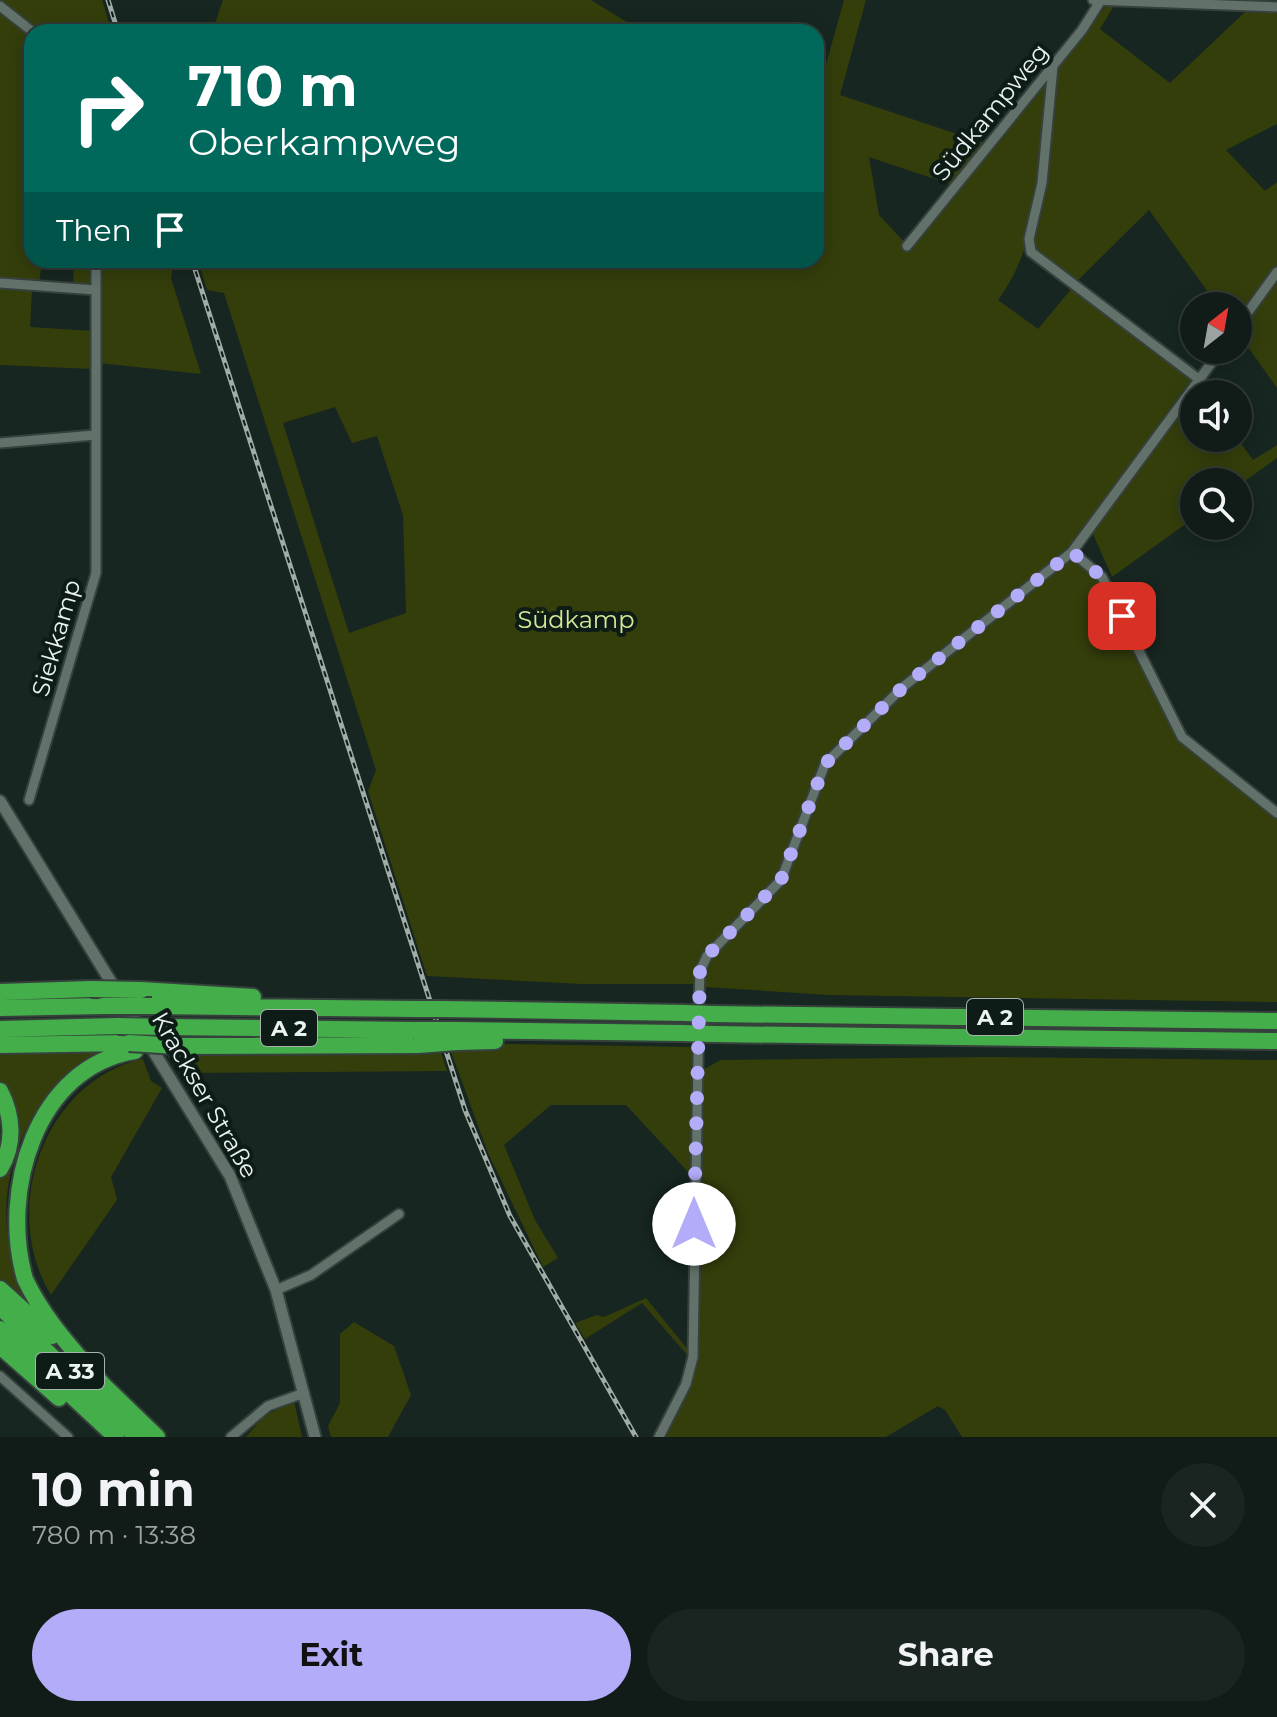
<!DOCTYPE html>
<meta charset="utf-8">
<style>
body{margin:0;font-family:Montserrat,sans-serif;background:#1a2521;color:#f1f3f6;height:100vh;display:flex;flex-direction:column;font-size:30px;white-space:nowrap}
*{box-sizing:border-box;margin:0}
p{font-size:26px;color:#9ca1a2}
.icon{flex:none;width:44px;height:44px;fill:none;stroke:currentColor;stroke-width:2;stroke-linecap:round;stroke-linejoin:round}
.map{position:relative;height:1437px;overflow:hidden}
.details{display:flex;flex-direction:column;background:#111c18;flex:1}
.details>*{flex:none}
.top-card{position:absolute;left:24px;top:24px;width:800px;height:244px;border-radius:24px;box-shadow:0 4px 20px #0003,0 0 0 2px #303a37;background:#00695c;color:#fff;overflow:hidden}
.needle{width:52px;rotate:31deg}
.buttons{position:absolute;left:1180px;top:292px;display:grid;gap:16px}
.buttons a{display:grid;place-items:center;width:72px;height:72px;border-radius:50%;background:#111c18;box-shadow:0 4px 20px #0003,0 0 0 2px #303a37;font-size:40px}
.pin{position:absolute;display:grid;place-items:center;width:68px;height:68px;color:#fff;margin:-34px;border-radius:16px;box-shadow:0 4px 12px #0006}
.me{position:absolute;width:88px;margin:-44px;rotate:0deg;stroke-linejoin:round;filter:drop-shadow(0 0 6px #0008)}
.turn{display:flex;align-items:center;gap:28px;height:168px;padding:0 32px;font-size:36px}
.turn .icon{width:104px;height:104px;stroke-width:2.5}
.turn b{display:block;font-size:56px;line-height:68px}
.then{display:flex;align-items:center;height:76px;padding:0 32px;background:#0003;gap:16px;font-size:30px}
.round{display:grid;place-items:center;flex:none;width:84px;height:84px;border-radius:42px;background:#1a2521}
.summary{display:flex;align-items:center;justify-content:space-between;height:136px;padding:0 32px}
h1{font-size:48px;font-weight:700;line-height:60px}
.action{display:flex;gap:16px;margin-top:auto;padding:16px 32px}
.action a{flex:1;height:92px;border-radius:48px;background:#b3acf9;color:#111;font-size:32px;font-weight:700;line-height:92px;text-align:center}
.action a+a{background:#1a2521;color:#f1f3f6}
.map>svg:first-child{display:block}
</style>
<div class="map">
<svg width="1277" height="1437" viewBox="0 0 1277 1437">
<rect width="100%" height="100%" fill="#172620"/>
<path fill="#343e0b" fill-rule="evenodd" d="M0,0H102L112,32H32V260H93V287L73,286L74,265L42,261L39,284L0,280Z
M223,0H591L643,32H212Z
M844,0H866L840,95L987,144L953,185L869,157L879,215L906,244L1048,80C1041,154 1044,238 998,300L1038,329L1072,288L1198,378L1064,556L899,684L822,762L778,877L703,954L694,984H582L427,976L368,791L376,770L224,293L207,290L198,260H816V100ZM335,407L352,443L377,436L403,515L406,613L349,633L283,423Z
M1106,6H1114L1100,29L1170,83L1245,12L1277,13V124L1226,150L1265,191L1277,182V265L1238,322V306H1218L1149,210L1074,284L1032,254L1042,205L1058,66Z
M99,260H174L171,278L201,374L99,363Z
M1277,278V388L1238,333Z
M0,286L32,289L30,327L93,331V369L0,365Z
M1194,394V438H1237L1253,460L1277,445V458L1238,486V482H1194V518L1112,577L1093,534L1105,512Z
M1070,560L1098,577L1178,740L1277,818V1002L830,995L704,987L710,961L783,882L828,766L902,692Z
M507,1044L695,1047L691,1068V1175L626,1105H551L504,1145L535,1220L558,1258L543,1267L488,1153L450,1049Z
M121,1048C104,1058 82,1066 67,1078C23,1112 2,1175 7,1229C9,1258 23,1284 35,1311L0,1281V1178L5,1171L10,1097L0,1082V1053Z
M440,1049L447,1071L190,1073L174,1066L168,1056Z
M986,1057L1277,1060V1437H962L945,1410L938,1406L886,1437H666L698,1362L704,1069L721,1060Z
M143,1059L151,1081L162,1088L111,1177L117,1200L51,1295C0,1212 42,1081 143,1059Z
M646,1298L689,1351V1357L642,1303L585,1339L575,1323L597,1315L604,1317Z
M354,1322L394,1346L411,1395L388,1437H331L328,1426L340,1403V1334Z
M294,1401L302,1437H246L264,1416Z"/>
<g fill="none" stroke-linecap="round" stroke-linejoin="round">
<defs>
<path id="minor" d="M1093,0L1277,7
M0,6L33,32
M1053,66L1042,183L1029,239L1031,252L1200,380
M907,246L1082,30L1101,0
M0,283L96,290
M1238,326L1277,272
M0,443L95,435
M1072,552L1102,577L1182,737L1277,813
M29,800L96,573V260
M276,1290L311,1275L399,1214
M0,1376L68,1437
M231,1437L268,1406L304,1393
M659,1437L686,1384L693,1357L699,1001L700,971L707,956L781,880L825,764L903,687L1072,552L1221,350"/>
<path id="tertiary" d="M0,801L230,1176L276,1290L315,1437"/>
<path id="motorway" d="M141,990L253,997
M0,992L91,989
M152,1006L418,1009
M0,1008L103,1006
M442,1009L685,1013
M712,1014L1277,1021
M165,1027L413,1030
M0,1029L118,1026
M454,1030L682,1033
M713,1034L1277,1041
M457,1042L495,1041
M0,1045L129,1043
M177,1046L418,1045
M0,1091C13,1116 15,1144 0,1169
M0,1289L52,1336
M0,1307L137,1437
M0,1329L116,1437
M0,1346L59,1398
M98,1380L157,1437
M105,1387C76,1353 44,1320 25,1279C0,1192 35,1067 135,1051"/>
</defs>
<use href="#minor" stroke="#36403c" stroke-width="13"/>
<use href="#tertiary" stroke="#36403c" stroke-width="15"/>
<use href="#motorway" stroke="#36403c" stroke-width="20"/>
<use href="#minor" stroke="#62726b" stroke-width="9"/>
<use href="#tertiary" stroke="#62726b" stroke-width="11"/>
<use href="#motorway" stroke="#44ae4a" stroke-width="16"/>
<defs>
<path id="rail" d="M108,0L118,32
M192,260L465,1110L510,1216L636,1437"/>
</defs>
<use href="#rail" stroke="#a1aca7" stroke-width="5"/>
<use href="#rail" stroke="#0e1c17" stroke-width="2" stroke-dasharray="6" stroke-linecap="butt"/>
<defs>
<path id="motorway-bridge" d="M91,989L141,990
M103,1006H152
M418,1009H442
M685,1013L712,1014
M118,1026L165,1027
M413,1030H454
M682,1033L713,1034
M129,1043L177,1046
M418,1045L457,1042"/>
</defs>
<use href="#motorway-bridge" stroke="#36403c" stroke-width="20" stroke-linecap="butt"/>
<use href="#motorway-bridge" stroke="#44ae4a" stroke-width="16"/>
</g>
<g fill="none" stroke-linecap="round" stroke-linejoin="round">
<path stroke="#b3acf9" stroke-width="14" stroke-dasharray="0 25.2" d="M694,1224L700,971L707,956L781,880L825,764L903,687L1072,552L1102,577L1122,616"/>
</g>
<g text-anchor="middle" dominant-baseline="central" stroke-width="8" stroke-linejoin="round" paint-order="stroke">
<g fill="#0e1c17" stroke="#a8b2ae" stroke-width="2">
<rect x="967" y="999" width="56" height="36" rx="6"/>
<rect x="261" y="1010" width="56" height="36" rx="6"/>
<rect x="36" y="1353" width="68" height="36" rx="6"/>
</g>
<g font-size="22" font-weight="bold" fill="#eaf3ef">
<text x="995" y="1017">A 2</text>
<text x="289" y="1028">A 2</text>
<text x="70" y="1371">A 33</text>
</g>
<g font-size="24" fill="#eaf3ef" stroke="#0e1c17">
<text transform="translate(990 112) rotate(-51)">Südkampweg</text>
<text transform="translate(56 638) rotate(-74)">Siekkamp</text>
<text transform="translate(205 1095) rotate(60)">Krackser Straße</text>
</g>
<g font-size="24" fill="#d3e996" stroke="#0e1c17">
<text x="576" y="619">Südkamp</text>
</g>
</g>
</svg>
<div class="buttons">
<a><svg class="needle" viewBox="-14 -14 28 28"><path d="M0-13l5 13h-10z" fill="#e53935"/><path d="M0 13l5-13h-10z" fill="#9ca1a2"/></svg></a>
<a><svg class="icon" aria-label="sound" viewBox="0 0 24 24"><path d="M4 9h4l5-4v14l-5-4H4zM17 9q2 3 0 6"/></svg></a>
<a><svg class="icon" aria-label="search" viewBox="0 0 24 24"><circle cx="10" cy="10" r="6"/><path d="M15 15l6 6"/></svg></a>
</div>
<div class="pin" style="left:1122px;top:616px;background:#d93025"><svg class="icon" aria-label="arrive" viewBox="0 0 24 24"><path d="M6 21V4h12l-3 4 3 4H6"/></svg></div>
<svg class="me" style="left:694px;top:1224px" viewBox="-20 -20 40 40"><circle r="19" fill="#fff"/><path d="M0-13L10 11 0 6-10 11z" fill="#b3acf9"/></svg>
<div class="top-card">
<div class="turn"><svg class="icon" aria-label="right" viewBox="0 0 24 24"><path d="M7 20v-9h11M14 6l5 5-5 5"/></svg><div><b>710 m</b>Oberkampweg</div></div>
<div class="then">Then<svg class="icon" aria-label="arrive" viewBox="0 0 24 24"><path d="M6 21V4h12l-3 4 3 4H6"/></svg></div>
</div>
</div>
<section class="details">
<div class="summary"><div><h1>10 min</h1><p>780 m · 13:38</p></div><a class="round"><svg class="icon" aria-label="close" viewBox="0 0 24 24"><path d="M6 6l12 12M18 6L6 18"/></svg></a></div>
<div class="action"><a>Exit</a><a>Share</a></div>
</section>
